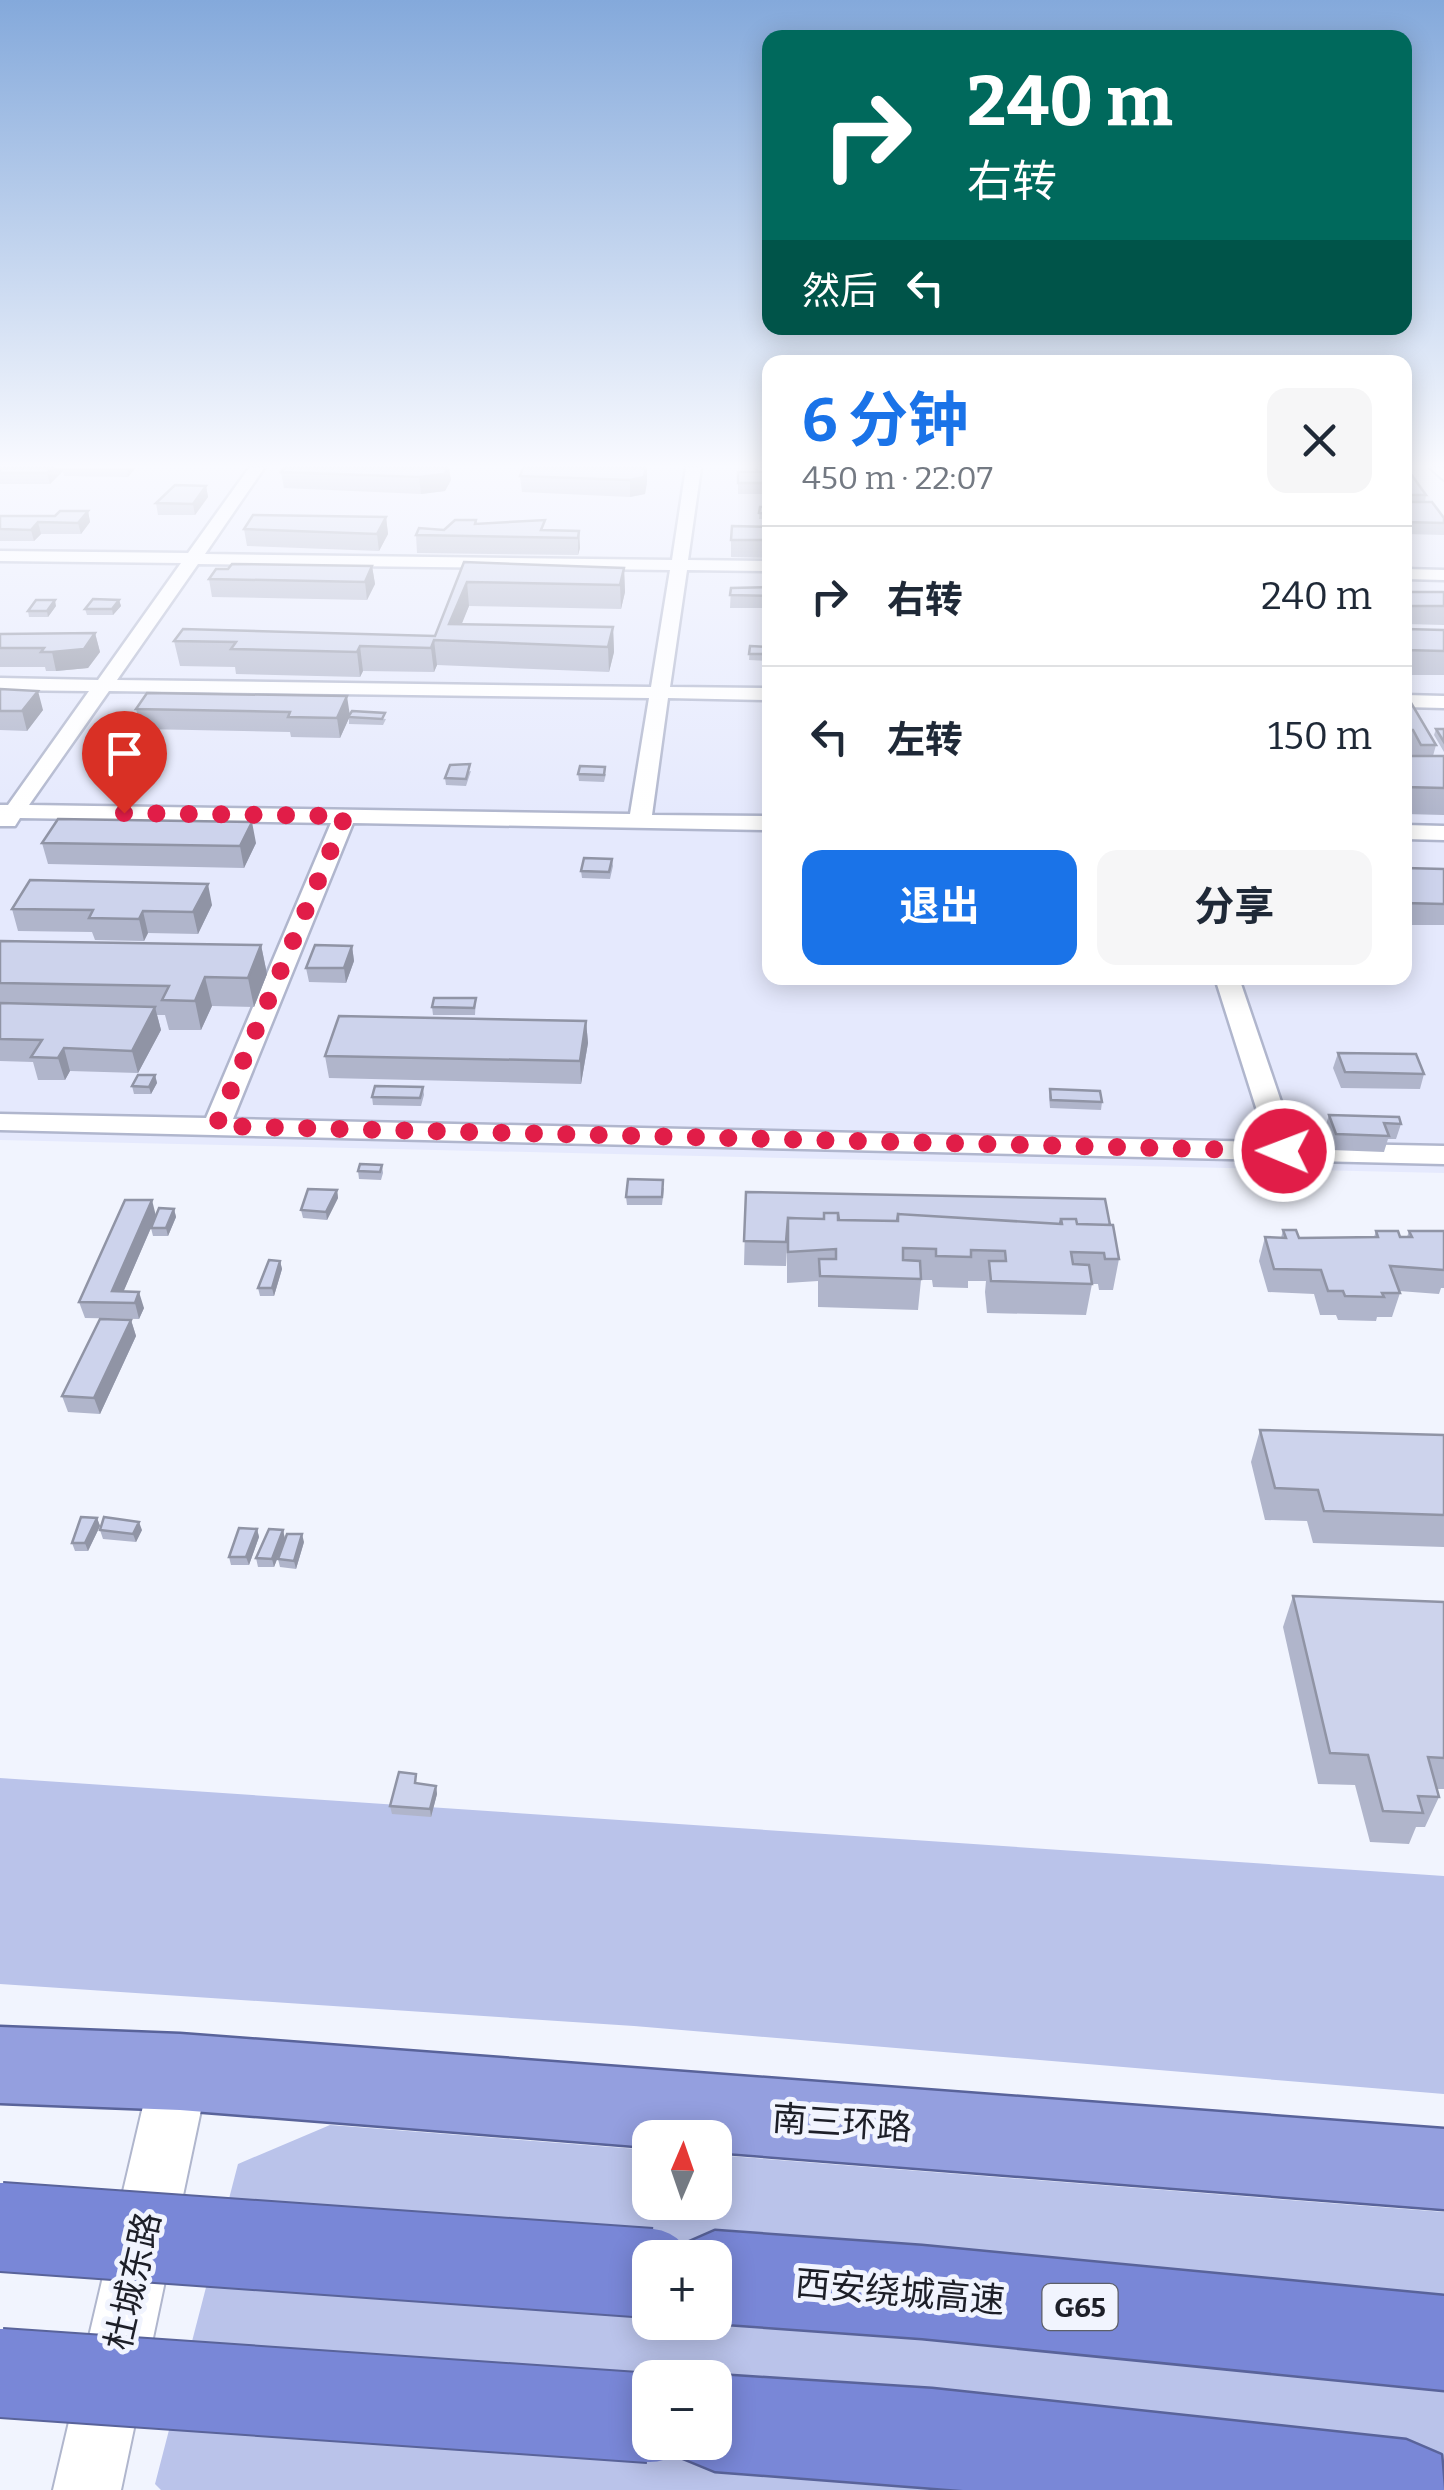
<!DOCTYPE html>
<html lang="zh">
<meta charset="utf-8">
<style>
body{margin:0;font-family:Bitter,"Noto Sans SC",serif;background:#f6f6f7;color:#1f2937;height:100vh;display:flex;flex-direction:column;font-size:38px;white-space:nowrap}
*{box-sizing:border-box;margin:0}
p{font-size:32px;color:#747a83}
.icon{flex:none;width:55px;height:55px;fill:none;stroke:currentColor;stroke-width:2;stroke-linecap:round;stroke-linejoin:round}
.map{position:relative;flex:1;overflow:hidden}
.side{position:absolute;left:762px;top:355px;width:650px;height:630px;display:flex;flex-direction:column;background:#fff;border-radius:20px;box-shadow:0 5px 25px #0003}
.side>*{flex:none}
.banner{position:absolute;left:762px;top:30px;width:650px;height:305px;border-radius:20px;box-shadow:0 5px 25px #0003;background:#00695c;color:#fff;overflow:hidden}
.needle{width:65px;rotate:2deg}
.fabs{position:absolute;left:632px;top:2120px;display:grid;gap:20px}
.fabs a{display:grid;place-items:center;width:100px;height:100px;border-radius:20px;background:#fff;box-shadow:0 5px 25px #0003;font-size:50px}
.pin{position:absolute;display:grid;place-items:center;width:85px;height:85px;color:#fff;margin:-102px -42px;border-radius:50% 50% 50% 0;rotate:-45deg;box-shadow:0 0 10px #0007}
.pin .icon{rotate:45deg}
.me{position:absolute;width:110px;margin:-55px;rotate:271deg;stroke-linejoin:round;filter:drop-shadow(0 0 8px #0008)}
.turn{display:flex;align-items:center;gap:35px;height:210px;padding:0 40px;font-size:45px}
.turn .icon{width:130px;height:130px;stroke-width:2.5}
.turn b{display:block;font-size:70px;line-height:85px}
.then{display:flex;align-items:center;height:95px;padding:0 40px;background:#0003;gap:20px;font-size:38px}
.round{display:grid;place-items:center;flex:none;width:105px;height:105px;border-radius:20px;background:#f6f6f7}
.head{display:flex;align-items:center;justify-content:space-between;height:170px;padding:0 40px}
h1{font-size:60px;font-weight:700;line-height:75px;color:#1a73e8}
.action{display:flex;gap:20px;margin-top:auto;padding:20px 40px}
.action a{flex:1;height:115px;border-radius:20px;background:#1a73e8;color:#fff;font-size:40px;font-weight:700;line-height:115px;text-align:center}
.action a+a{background:#f6f6f7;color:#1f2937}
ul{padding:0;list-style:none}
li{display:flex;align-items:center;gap:30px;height:140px;padding:0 40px;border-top:2px solid #e0e1e3}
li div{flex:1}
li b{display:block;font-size:38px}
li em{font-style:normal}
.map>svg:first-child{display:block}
</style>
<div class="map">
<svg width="1444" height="2490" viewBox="0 0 1444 2490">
<rect width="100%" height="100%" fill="#f1f4fe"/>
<path fill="#e5e9fd" d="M0,468H770V978H1405L1407,468L1444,515V1173L0,1140Z"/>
<path fill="#bac3ea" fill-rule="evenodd" d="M0,1778L1444,1876V2094L634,2026L0,1984Z
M330,2125L650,2150V2202H715V2155L1444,2212V2490H161L155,2484L238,2164ZM650,2258H715V2322H650ZM650,2378H715V2442H650Z"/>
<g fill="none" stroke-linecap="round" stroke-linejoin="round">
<defs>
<path id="minor" d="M249,468H264L205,554L672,560L686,468H701L688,560L770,561V571L687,570L670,687L770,688V700L668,698L652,815L770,816V830L353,823L233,1119L1267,1142L1215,978H1239L1295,1143L1444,1146V1164L0,1130V1114L206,1118L331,823L20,818L15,826H0V805H8L89,691L0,690V678L98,680L181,563L0,561V551L188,553ZM198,564L670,570L651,687L117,680ZM109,691L649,698L630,814L29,805Z
M757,468H770V473L759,471Z
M1405,569L1444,570V580L1405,579Z
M1405,695L1444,696V708L1405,707Z
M1405,825L1444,826V840L1405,839Z"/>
<path id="tertiary" d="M1430,468H1444V480Z
M180,2043L200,2052L209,2072L121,2490H53L151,2072L160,2052Z"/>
<path id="trunk" d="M0,2027L180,2034L1444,2129V2209L715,2152V2138H650V2147L180,2110L0,2103Z"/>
<path id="motorway" d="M715,2231L922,2246L1444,2296V2390L922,2338L715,2323V2258H677L683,2245Z
M715,2375L932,2389L1406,2440L1441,2455L1444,2490H963L715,2471L681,2457L675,2442H715V2378H708Z"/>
</defs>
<use href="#minor" stroke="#b0b6cd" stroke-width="5"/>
<use href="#tertiary" stroke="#b0b6cd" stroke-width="4"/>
<use href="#trunk" stroke="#59639a" stroke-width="5"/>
<use href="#motorway" stroke="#59639a" stroke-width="5"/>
<use href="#minor" fill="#fff" fill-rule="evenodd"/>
<use href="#tertiary" fill="#fff" fill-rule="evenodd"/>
<use href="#trunk" fill="#949fdf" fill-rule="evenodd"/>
<use href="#motorway" fill="#7987d7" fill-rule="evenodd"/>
<defs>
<path id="motorway-bridge" d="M0,2227L650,2273
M0,2373L650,2418"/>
</defs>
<use href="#motorway-bridge" stroke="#59639a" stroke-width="92" stroke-linecap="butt"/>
<use href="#motorway-bridge" stroke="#7987d7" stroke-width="88"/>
</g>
<path fill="#b0b5cb" d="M0,468H135V469L128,477L64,476L63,471L50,484H0Z
M284,468H449L451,480L445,491L421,494L284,488L281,472Z
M647,468V482L645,494L630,497L522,492L520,476Z
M738,472H770V494H738Z
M1405,474L1426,495L1425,502L1444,518V535L1405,534Z
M206,486L208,497L195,515H158L156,503Z
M760,507H770V519H759Z
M88,511L90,522L81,534H41L34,541H0V516H55Z
M386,517L388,534L379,551L247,546L244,529Z
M476,520V524L545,530L579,531L580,548L578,555L417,553L416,535L444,530Z
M770,527V558L731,557V540Z
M1405,537L1410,544L1406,561H1405Z
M464,562L624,568L625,592L621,609L469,606L461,624L613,627L614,652L609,672L437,665L434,672L363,671L360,677L236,674L235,667L180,666L174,641L435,636Z
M372,566L375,584L367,600L212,597L209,579Z
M770,587V608H730L731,588Z
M1405,592H1444V625L1405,624Z
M119,600L121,606L113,615H87L85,609Z
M56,606L48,617H29L28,611Z
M1405,629L1444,630V675H1405Z
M95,633L100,652L88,668L56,671H46L45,667H0V634Z
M750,646L770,647V661L749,660Z
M0,689L43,710L27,731L0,730Z
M147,693L349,715L386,719L383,725L349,724V718L340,738L291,737L290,732L141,729L136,709Z
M1405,696L1436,745L1433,756H1444V815L1405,814V756H1410L1407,750H1405Z
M1436,729H1444V752L1434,735Z
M471,771L466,786L446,785L445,778Z
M578,774H606L604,782L579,781Z
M42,843H256L244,868L48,864Z
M612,859L613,866L610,879L582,878L581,871Z
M1405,868L1444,869V925H1405Z
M212,905L198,934L148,933L144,941L95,940L92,932L18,931L12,909Z
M0,941L261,945L267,974L254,1007L212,1006L201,1030H169L165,1015H157L161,1030L138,1073L70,1071L65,1080H38L33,1062L0,1061Z
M352,946L354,961L346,983L309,982L306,968Z
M476,998L475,1015H433L432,1007Z
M586,1021L588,1043L581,1084L329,1078L325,1056Z
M1338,1053L1424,1074L1420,1089L1341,1088L1333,1068Z
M155,1075L157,1083L151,1094H134L132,1086Z
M423,1087L424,1095L421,1106L373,1105L372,1097Z
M1050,1089L1102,1102L1101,1110L1050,1108L1049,1097Z
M1329,1115L1401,1124L1396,1139H1388L1384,1152L1331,1150L1324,1130Z
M382,1165L383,1173L381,1180L359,1179L358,1171Z
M664,1188L662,1205H627L626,1197Z
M337,1190L338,1198L327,1220L303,1218L301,1210Z
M746,1192L1110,1225L1119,1259L1113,1290H1099L1098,1284H1092L1086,1315L987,1313L985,1292L986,1281H968V1288L933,1287L932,1280H921L918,1310L818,1307V1281L787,1283V1248L786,1266L744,1265Z
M174,1209L176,1217L168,1236H153L151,1228L123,1292L144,1308L139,1319L85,1318L79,1302L156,1216Z
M1283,1230L1299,1238L1374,1237L1376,1231L1407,1237L1409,1231H1444V1288H1441L1439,1294L1399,1291L1400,1293L1392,1317H1377L1376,1321L1338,1320L1336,1315H1320L1314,1294L1268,1292L1259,1261L1265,1237L1281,1238Z
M280,1261L282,1269L274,1296H260L258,1288Z
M131,1320L136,1336L100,1414L68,1412L62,1396Z
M1260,1430L1444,1435V1547L1313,1543L1307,1521L1265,1520L1251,1462Z
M97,1518L100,1526L88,1551H75L72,1543Z
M257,1529L259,1537L249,1565H231L229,1557Z
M100,1530H142L136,1542L103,1539Z
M283,1530L285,1539L274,1567H258L256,1558Z
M304,1542L296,1569L280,1567L278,1559Z
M1293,1596L1444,1602V1789H1437L1439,1797L1425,1827H1416L1409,1844L1370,1842L1355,1785L1318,1784L1283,1627Z
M436,1786L437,1794L431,1817L392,1814L390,1806Z"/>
<path fill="#9094a5" d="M52,468H62L63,471L50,484L47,473Z
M127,468H135L128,477Z
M447,468H449L451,480L445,491L421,494L419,477Z
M647,468V482L645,494L630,497V480Z
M206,486L208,497L195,515L193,504Z
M88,511L90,522L81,534L78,523Z
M386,517L388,534L379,551L377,534Z
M38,522L41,534L34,541L31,530Z
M579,531L580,548L578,555V538Z
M372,566L375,584L367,600L365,582Z
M624,568L625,592L621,609L620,585Z
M467,582L469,606L455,641L449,624Z
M55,600L56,606L48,617L47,611Z
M119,600L121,606L113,615L112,609Z
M613,627L614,652L609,672L608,647Z
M95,633L100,652L88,668L56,671L52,652Z
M434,640L437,665L434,672L431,648Z
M360,646L363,671L360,677L357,652Z
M38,691L43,710L27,731L22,711Z
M347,696L350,716L340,738L337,718Z
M252,822L256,843L244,868L240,846Z
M208,884L212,905L198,934L193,912Z
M143,911L148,933L144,941L139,919Z
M261,945L267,974L254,1007L248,978Z
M352,946L354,961L346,983L344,968Z
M205,977L212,1006L201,1030L195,1001Z
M155,1007L161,1030L138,1073L132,1051Z
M586,1021L588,1043L581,1084L580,1061Z
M64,1048L70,1071L65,1080L58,1058Z
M155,1075L157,1083L151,1094L149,1087Z
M337,1190L338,1198L327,1220L326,1212Z
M152,1200L156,1216L119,1302L112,1291Z
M174,1209L176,1217L168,1236L166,1228Z
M280,1261L282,1269L274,1296L272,1288Z
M139,1292L144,1308L139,1319L135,1303Z
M131,1320L136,1336L100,1414L94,1398Z
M97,1518L100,1526L88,1551L85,1543Z
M139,1522L142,1530L136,1542L133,1534Z
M257,1529L259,1537L249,1565L246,1557Z
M283,1530L285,1539L274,1567L272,1559Z
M302,1534L304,1542L296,1569L294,1561Z
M436,1786L437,1794L431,1817L430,1809Z"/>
<path fill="#cdd3ec" stroke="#9094a5" stroke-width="2.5" d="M0,468H52L47,473H0Z
M284,468H447L444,474L419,477L281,472Z
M523,468H646L644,477L630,480L520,476Z
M738,472H770V483H738Z
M1405,474H1411L1426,495H1405Z
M175,485L206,486L193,504L156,503Z
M1405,502H1432L1444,518V523L1405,522Z
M760,507H770V514L759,513Z
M60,511H88L78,523L38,522L31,530L0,529V516H55Z
M253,515L386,517L377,534L244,529Z
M455,520H476L475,524L545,520L541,530L579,531L578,538L416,535L419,528L444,530Z
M732,526L770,527V540H731Z
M464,562L624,568L620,585L467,582L449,624L613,627L608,647L434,640L431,648L360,646L357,652L231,649L236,642L174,641L183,629L435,636Z
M232,564L372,566L365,582L209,579L216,569H228Z
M770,587V596L730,595L731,588Z
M1405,592H1444V606H1405Z
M93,599L119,600L112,609H85Z
M36,600H55L47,611H28Z
M1405,629L1444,630V651L1405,650Z
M95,633L84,649L52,652H41L44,648H0V634Z
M750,646L770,647V654H749Z
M0,689L38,691L22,711H0Z
M147,693L347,696L337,718L288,717L290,712L136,709Z
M1405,696H1407L1436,745H1421L1413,730H1405Z
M352,711L385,713L382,719L348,717Z
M1436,729H1444V742Z
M1405,756H1444V788L1405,787Z
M470,764L466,779L445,778L450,765Z
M580,766L605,767L604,775L578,774Z
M58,819L252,822L240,846L42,843Z
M584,858L612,859L609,872L581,871Z
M1405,868L1444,869V904L1405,903Z
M30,880L208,884L193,912L143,911L139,919L89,918L93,910L12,909Z
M0,941L261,945L248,978L205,977L195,1001L162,1000L169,986L0,983Z
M315,945L352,946L344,968H306Z
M434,998H476L474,1008L432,1007Z
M0,1003L155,1007L132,1051L64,1048L58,1058L31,1057L42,1040L0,1039Z
M339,1016L586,1021L580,1061L325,1056Z
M1338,1053L1416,1054L1424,1074L1345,1072Z
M138,1075H155L149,1087L132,1086Z
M375,1086L423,1087L420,1098L372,1097Z
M1050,1089L1100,1091L1102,1102L1051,1100Z
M1329,1115L1399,1117L1401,1124L1384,1123L1389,1136L1336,1134Z
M360,1164L382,1165L380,1172L358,1171Z
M628,1179L663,1180L662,1197H626Z
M308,1189L337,1190L326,1212L301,1210Z
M746,1192L1105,1199L1110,1225L1077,1224L1076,1219H1061L1060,1224L898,1214L897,1221L839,1220L838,1213H824V1219L788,1218L786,1242L744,1241Z
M125,1200H152L112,1291L139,1292L135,1303L79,1302Z
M159,1208L174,1209L166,1228H151Z
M824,1213H838V1220L898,1221V1214L1062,1224L1061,1219H1076L1077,1224L1113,1225L1119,1259H1105L1104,1253L1071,1252L1073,1264L1089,1265L1092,1284L991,1281L989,1261H1006L1005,1251L971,1250V1257L936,1256V1249L903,1248V1260L920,1261L921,1279L820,1276L819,1259H836V1249L788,1252V1218L824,1219Z
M1283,1230H1296L1299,1238L1378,1237L1376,1231H1398L1400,1237H1412L1409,1231H1444V1270L1390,1266L1400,1293H1382L1384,1297L1345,1296L1343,1291H1328L1321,1270L1274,1269L1265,1237L1286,1238Z
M269,1260L280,1261L272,1288H258Z
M100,1319L131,1320L94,1398L62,1396Z
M1260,1430L1444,1435V1515L1324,1511L1318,1490L1275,1488Z
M81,1517L97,1518L85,1543H72Z
M104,1517L139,1522L133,1534L100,1530Z
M239,1528L257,1529L246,1557H229Z
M269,1529L283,1530L272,1559L256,1558Z
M287,1534H302L294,1561L278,1559Z
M1293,1596L1444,1602V1758L1428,1757L1439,1797L1418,1796L1423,1813L1383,1811L1368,1755L1330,1753Z
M399,1772L416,1774L415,1783L436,1786L430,1809L390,1806Z"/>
<linearGradient id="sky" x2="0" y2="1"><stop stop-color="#84a9db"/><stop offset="0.57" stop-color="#f9faff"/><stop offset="1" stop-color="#f9faff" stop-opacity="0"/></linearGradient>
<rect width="1444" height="817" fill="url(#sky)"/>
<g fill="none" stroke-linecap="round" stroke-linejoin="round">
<path stroke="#e11d48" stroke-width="18" stroke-dasharray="0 32.4" d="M124,813L345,816L216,1126L1284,1151"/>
</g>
<g text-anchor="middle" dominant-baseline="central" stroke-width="10" stroke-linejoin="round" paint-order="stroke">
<rect fill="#f1f4fe" stroke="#5d5f68" stroke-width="2.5" x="1042.5" y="2284" width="75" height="46" rx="8"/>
<g font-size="28" font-weight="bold" fill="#1d1f28">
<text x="1080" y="2307">G65</text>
</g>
<g font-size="35" fill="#1d1f28" stroke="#f1f4fe">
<text transform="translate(842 2123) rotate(4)">南三环路</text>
<text transform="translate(133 2281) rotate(-77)">杜城东路</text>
<text transform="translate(900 2292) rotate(5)">西安绕城高速</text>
</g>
</g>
</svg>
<div class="fabs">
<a><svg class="needle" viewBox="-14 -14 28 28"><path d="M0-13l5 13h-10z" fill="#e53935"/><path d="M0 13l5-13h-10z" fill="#747a83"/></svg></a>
<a>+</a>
<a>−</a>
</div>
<div class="pin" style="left:124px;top:813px;background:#d93025"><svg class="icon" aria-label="arrive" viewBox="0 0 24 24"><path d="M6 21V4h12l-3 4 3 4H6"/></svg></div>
<svg class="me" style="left:1284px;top:1151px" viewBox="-20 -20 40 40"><circle r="17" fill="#e11d48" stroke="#fff" stroke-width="3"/><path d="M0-11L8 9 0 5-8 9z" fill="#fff"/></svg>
<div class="banner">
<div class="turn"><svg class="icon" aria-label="right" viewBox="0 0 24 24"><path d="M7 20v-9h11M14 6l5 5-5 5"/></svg><div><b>240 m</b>右转</div></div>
<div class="then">然后<svg class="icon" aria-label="left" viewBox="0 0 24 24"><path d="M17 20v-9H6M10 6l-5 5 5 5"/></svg></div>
</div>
<section class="side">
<div class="head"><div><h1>6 分钟</h1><p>450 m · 22:07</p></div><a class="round"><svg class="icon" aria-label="close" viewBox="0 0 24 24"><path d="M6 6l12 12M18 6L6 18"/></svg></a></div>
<ul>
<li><svg class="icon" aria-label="right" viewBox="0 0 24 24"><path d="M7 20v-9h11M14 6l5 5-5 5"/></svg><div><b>右转</b></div><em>240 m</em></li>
<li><svg class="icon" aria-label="left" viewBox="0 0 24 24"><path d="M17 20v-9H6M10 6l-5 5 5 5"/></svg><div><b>左转</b></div><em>150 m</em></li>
</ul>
<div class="action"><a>退出</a><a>分享</a></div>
</section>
</div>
